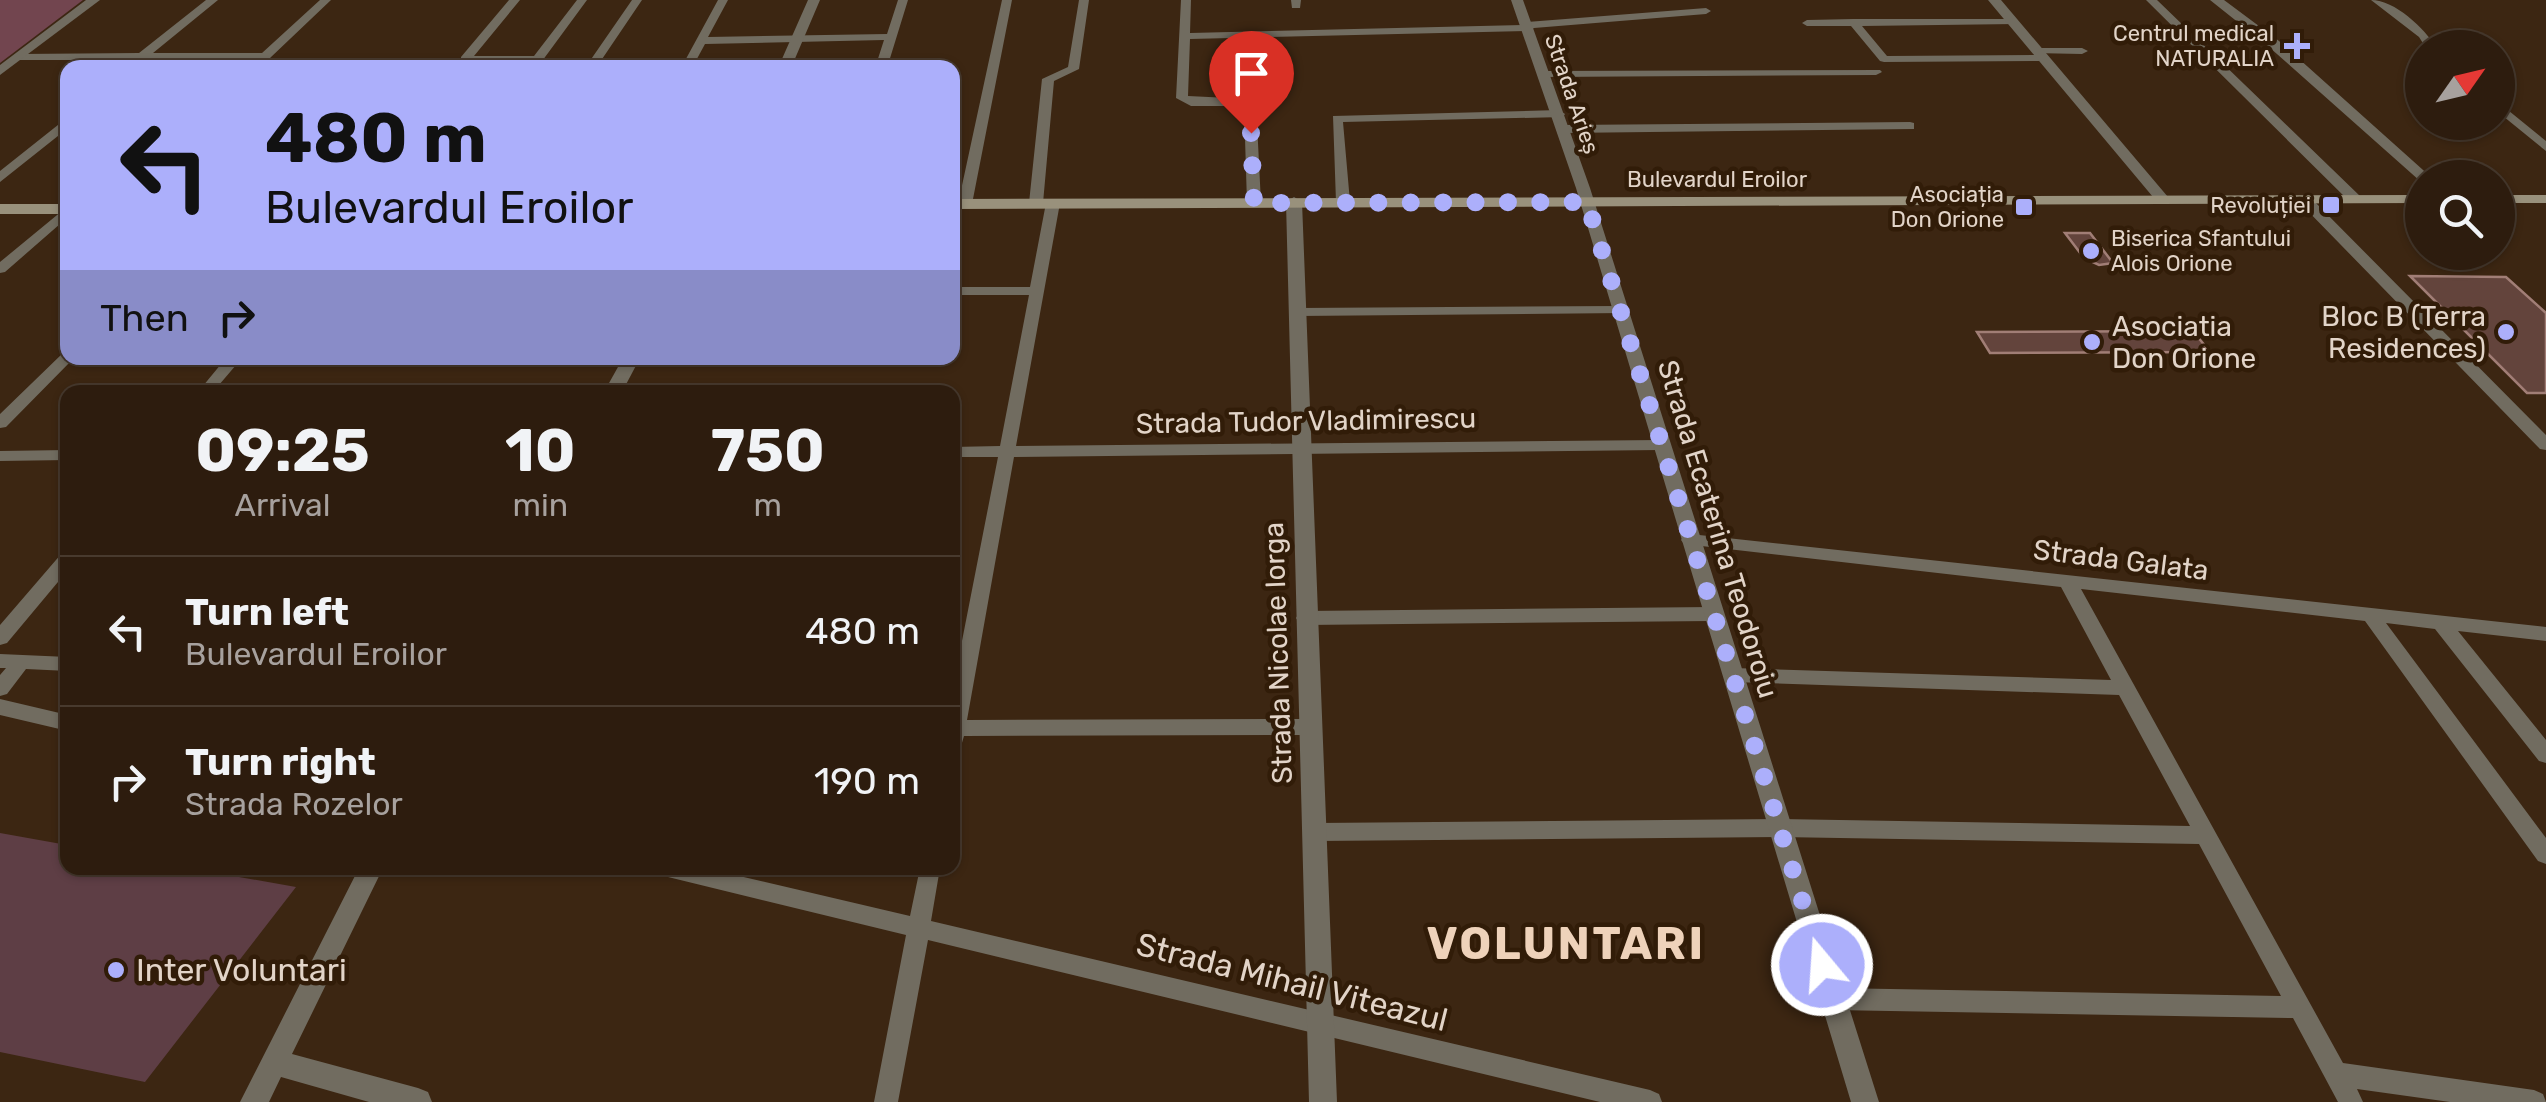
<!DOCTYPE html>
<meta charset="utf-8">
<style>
body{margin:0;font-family:Rubik,sans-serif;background:#39291c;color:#f1f3f6;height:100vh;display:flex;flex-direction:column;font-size:38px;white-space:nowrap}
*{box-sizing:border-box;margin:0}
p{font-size:32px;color:#a7a19e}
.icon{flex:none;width:55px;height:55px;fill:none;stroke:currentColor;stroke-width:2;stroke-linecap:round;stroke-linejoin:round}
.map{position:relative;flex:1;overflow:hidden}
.sheet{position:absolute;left:60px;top:385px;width:900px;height:490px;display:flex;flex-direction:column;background:#2d1c0e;border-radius:20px;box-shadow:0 2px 8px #0004,0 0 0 2px #483a2e}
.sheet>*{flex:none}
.hud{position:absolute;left:60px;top:60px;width:900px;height:305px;border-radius:20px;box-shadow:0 2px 8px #0004,0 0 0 2px #483a2e;background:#acaffb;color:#111;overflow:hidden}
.needle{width:65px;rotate:56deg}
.buttons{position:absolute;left:2405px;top:30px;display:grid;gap:20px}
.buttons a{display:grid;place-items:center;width:110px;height:110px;border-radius:50%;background:#2d1c0e;box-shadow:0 2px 8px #0004,0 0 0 2px #483a2e;font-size:50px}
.pin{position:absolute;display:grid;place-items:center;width:85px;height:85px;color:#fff;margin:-102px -42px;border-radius:50% 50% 50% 0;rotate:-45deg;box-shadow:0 0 10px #0007}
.pin .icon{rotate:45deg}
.me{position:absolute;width:110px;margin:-55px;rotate:342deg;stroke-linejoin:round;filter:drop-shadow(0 0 8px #0008)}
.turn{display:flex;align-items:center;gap:35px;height:210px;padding:0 40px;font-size:45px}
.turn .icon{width:130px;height:130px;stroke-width:2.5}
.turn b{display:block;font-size:70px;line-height:85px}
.then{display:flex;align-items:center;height:95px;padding:0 40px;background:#0003;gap:20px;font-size:38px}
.eta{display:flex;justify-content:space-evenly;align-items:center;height:170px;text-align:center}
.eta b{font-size:60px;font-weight:700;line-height:70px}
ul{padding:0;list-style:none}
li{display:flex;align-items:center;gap:30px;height:150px;padding:0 40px;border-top:2px solid #483a2e}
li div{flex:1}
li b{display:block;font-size:38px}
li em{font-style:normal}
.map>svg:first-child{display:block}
</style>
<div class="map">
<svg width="2546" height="1102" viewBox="0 0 2546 1102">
<rect width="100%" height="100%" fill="#3c2612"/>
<path fill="#5e3e45" d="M0,833L67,845L68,868H188L296,887L145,1082L0,1052Z"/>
<path fill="#72454f" d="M0,0H83L0,63Z"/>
<path fill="#63443c" stroke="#a17e76" stroke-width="2.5" d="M2065,233H2090L2113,263L2099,265L2084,258Z
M2410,276L2506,277L2546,313V393H2527Z
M2193,331L2210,352L1990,353L1977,332Z"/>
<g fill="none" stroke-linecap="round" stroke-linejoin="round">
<path fill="#716c60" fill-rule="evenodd" d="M206,0H218L153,53H262L320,0H331L270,58L260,64L256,63L255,59L145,60L139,62L134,60H19L13,57L19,54L139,53Z
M509,0H520L474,56H534L577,0H587L537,68H526L529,62L461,61V57Z
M632,0H642L596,68H585Z
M718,0H728L708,37L887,34L898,0H908L887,68H875L884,40L705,44L692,68H681Z
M1002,0H1012L972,204L965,208L958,204Z
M1079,0H1089L1079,69L1054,81L1043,203L1036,207L1029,203L1042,79L1068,67Z
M1181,0H1191L1190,33L1522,25L1527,22L1706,8L1711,11L1706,14L1534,28L1529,31L1190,39L1188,96L1250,99L1256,103L1261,203L1254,207L1247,203L1244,106H1191L1176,98Z
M1291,0H1301L1300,8H1292Z
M2146,0H2157L2361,197V203H2351Z
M2371,0C2395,0 2424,28 2437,48H2426L2419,37Z
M1853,19H2012L2016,20V24L1862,26L1887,56L2043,55L2049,58L2043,61L1884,62L1880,61L1851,26H1807L1802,23L1807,20Z
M2037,48H2082L2088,51L2082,54L2033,53V49Z
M1880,70L1882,72L1876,75L1546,77L1540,74L1546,71Z
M2498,102L2546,141V151L2498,112Z
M1559,110L1565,114L1563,117L1343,122L1350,202L1343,206L1336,202L1333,116Z
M68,117V128L0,182V171Z
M1910,122L1914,123V129L1564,133L1558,129L1564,125Z
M2305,196L2310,197L2546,435V450L2540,449L2300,203L2298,200Z
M1053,199L1060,203L1016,446L1660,440L1668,445L1660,450L1014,457L967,720L1310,719L1317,721L1320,727L1317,733L1310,735L964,736L959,753L952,755V692L998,457H952V447L1000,446L1029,295H952V287H1030L1046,203Z
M68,206V217L5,272L0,273V262Z
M1619,306L1624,307V313L1298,316L1291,312L1298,308Z
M68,352V358L73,359L6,427L0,428V414L63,353Z
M226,358H242L213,392H198Z
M68,450V460L0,461V451Z
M1690,534L2546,627V641L2458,631L2546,740V763L2539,761L2435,629L2386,623L2546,838V864L2538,861L2365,621L2081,589L2343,1063L2534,1090L2543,1094L2546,1102H2450L2357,1089L2363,1102H2338L2293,1018L1833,1010L1825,1007L1821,999L1825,991L1833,988L2281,996L2199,844L1780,837L1316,841L1309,838L1306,832L1309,826L1316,823L1780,819L2190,826L2119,695L1733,682L1726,680L1723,675L1726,670L1733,668L2111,680L2061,587L1684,544L1681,540L1684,536Z
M68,551V570L7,643L0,645V625L62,553Z
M1712,607L1718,609L1721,614L1718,619L1712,621L1305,625L1299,623L1296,618L1299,613L1305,611Z
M0,654L68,657V671L26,669L7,694L0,696V675L6,668H0Z
M0,699L68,715V731L0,715Z
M657,868H705L910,916L920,868H940L931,921L1650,1090L1659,1094L1662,1102H1600L928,940L898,1102H874L906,935L668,877L660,875Z"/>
<path fill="#716c60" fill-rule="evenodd" d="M86,0H100L0,75V65Z
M808,0H820L791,68H778Z
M1511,0H1523L1590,188L1879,1102H1851L1576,188Z
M1988,0H2001L2168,197V203H2158Z
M2210,0H2224L2279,41L2432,178H2422V182L2420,181L2269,47Z
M1294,197L1302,202L1337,1102H1309L1286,202Z
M623,358H640L622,392H604Z
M359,868H383L292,1054L418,1088L428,1092L432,1102H369L281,1077L269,1102H240Z"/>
<path fill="#99917c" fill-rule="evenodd" d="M2422,195V203L952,209V199Z
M2498,195H2546V203H2498Z
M0,204H68V214H0Z"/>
</g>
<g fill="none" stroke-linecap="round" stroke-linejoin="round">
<path stroke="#acaffb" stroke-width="18" stroke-dasharray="0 32.4" d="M1251,133L1254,203L1587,202L1822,965"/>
</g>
<g fill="#acaffb" stroke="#311c08" stroke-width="4">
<path d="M2292 31h10v10h10v10h-10v10h-10v-10h-10v-10h10z"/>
<rect x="2321" y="195" width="20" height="20" rx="5"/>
<rect x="2014" y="197" width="20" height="20" rx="5"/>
<circle cx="2091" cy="251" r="10"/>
<circle cx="2506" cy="332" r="10"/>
<circle cx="2092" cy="342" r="10"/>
<circle cx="116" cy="970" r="10"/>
</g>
<g text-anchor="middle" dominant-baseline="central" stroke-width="9" stroke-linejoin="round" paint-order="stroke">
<g font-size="22" fill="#e2d4c8" stroke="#311c08" text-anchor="end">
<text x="2274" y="33">Centrul medical<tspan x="2274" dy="25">NATURALIA</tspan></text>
<text x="2004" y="194">Asociația<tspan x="2004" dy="25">Don Orione</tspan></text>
<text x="2311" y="205">Revoluției</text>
<text x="2111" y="238" text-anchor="start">Biserica Sfantului<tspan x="2111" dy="25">Alois Orione</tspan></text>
</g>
<g font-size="22" fill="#e2d4c8" stroke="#311c08">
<text transform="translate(1572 94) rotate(71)">Strada Arieș</text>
<text x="1717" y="179">Bulevardul Eroilor</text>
</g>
<g font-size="28" fill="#e2d4c8" stroke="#311c08" text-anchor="end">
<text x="2486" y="316">Bloc B (Terra<tspan x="2486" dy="32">Residences)</tspan></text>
<text x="2112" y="326" text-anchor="start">Asociatia<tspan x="2112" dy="32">Don Orione</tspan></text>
</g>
<g font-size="28" fill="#e2d4c8" stroke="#311c08">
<text transform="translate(1306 421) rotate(-1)">Strada Tudor Vladimirescu</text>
<text transform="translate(1718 529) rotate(73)">Strada Ecaterina Teodoroiu</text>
<text transform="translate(2121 560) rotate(7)">Strada Galata</text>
<text transform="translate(1278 653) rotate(-92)">Strada Nicolae Iorga</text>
</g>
<g font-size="32" fill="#e2d4c8" stroke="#311c08" text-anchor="start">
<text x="136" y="970">Inter Voluntari</text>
</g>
<g font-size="32" fill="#e2d4c8" stroke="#311c08">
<text transform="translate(1292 982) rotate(14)">Strada Mihail Viteazul</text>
</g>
<g font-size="45" font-weight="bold" letter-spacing="2.5" fill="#eed2ba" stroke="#311c08">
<text x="1566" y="943">VOLUNTARI</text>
</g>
</g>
</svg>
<div class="buttons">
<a><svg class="needle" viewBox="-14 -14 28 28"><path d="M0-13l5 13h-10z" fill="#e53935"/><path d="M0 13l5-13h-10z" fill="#a7a19e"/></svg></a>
<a><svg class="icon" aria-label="search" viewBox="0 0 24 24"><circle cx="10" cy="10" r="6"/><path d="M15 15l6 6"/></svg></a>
</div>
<div class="pin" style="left:1251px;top:133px;background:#d93025"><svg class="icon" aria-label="arrive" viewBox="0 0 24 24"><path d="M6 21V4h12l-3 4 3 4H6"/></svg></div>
<svg class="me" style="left:1822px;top:965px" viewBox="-20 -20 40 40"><circle r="17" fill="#acaffb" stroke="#fff" stroke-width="3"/><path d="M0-11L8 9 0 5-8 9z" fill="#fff"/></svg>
<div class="hud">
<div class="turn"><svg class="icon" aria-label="left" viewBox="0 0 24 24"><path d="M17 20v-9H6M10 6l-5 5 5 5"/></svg><div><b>480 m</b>Bulevardul Eroilor</div></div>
<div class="then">Then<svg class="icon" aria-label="right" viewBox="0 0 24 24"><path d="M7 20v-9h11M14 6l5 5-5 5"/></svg></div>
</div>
<section class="sheet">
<div class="eta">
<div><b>09:25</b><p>Arrival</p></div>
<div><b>10</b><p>min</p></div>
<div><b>750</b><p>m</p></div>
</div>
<ul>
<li><svg class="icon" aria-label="left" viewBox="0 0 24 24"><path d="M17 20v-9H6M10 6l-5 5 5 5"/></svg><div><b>Turn left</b><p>Bulevardul Eroilor</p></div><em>480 m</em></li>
<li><svg class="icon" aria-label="right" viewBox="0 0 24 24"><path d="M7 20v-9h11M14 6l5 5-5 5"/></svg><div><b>Turn right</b><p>Strada Rozelor</p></div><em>190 m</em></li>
</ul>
</section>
</div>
